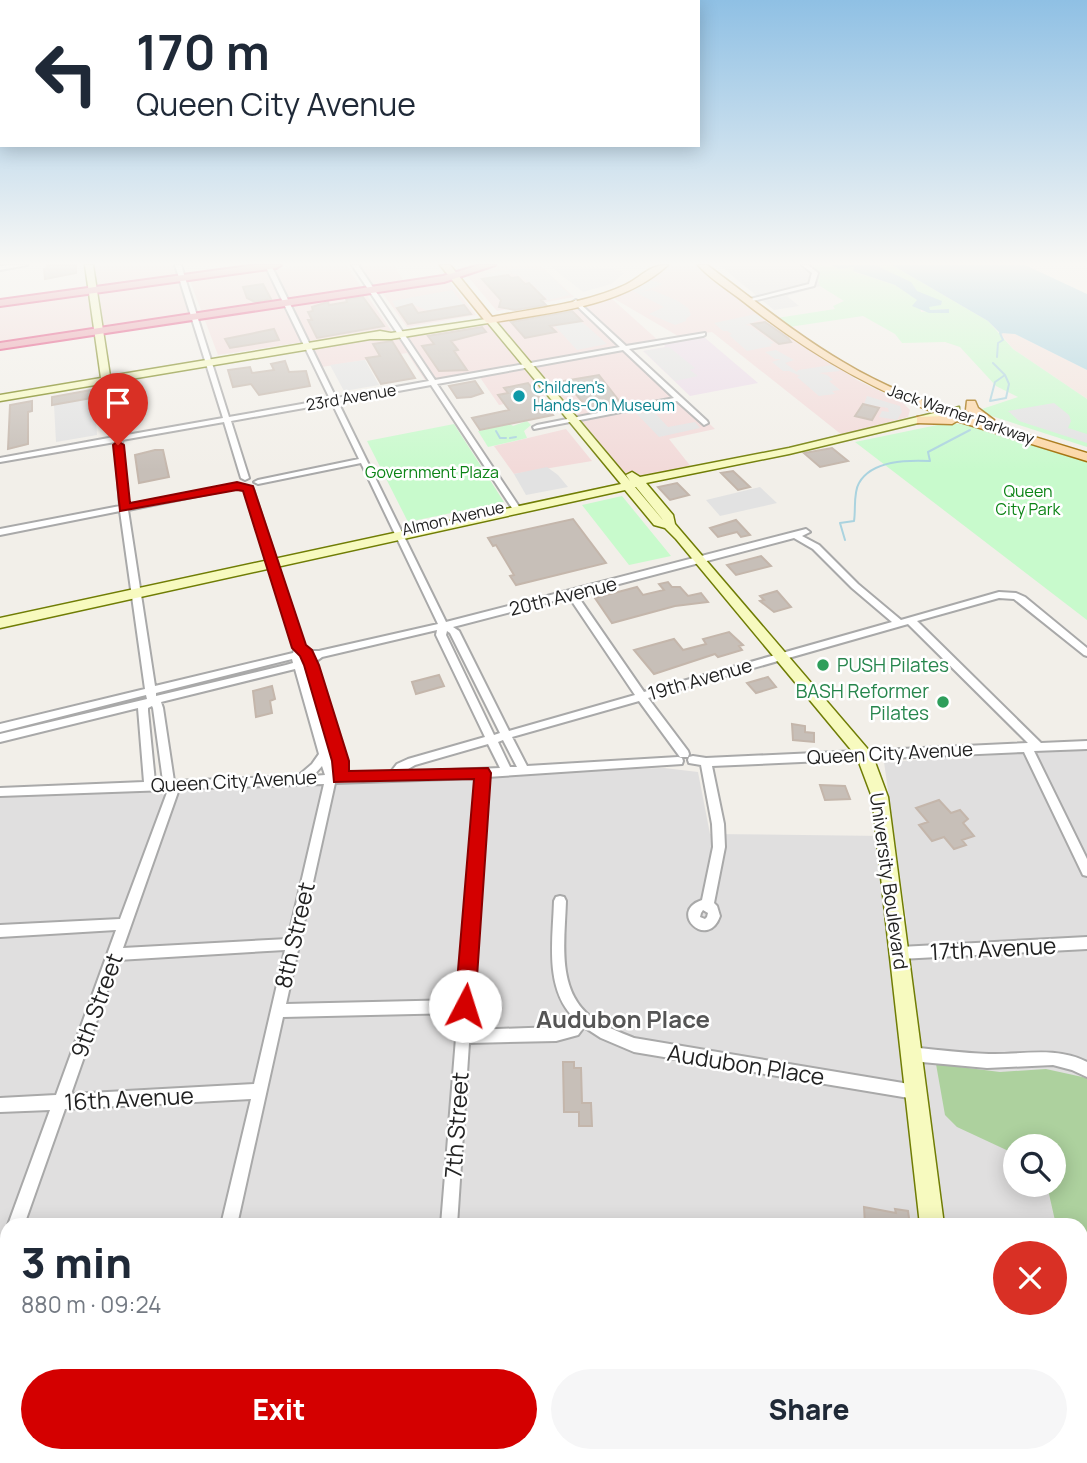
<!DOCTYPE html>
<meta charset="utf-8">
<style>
body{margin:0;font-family:Manrope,sans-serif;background:#f6f6f7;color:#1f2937;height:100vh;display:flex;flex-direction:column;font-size:26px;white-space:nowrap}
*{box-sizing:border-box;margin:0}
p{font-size:23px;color:#747a83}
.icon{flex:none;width:38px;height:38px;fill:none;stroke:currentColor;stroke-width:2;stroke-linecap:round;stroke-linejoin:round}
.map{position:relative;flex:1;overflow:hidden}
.sheet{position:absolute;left:0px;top:1218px;width:1088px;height:245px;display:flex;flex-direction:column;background:#fff;border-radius:21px 21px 0 0;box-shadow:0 4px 18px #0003}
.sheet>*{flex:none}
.guide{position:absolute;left:0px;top:0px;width:700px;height:147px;box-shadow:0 4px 18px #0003;background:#fff;color:#1f2937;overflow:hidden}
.tools{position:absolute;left:1003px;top:1134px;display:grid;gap:14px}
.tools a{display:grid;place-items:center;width:63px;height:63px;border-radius:50%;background:#fff;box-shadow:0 4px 18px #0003;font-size:35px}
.pin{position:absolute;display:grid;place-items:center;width:60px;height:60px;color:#fff;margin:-72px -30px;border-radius:50% 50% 50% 0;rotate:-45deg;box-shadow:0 0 7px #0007}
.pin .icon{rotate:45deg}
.me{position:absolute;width:77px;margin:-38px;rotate:5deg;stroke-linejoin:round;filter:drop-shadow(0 0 5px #0008)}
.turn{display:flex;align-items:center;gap:24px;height:147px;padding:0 21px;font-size:32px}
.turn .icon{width:91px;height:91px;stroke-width:2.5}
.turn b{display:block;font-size:49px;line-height:60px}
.round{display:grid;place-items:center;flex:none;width:74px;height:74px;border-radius:37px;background:#f6f6f7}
.head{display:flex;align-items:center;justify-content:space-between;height:119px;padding:0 21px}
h1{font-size:42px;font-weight:800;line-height:52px}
.button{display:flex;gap:14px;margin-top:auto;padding:14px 21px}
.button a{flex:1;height:80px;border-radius:42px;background:#d40000;color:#fff;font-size:28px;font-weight:800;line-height:80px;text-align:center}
.button a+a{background:#f6f6f7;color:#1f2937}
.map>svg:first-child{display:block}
</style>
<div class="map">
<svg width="1087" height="1463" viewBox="0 0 1087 1463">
<rect width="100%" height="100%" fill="#f2efe9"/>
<path fill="#e0dfdf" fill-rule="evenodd" d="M719,265H812L820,286L787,296L799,306L774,310Z
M1087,749V1437L1082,1436V1225H7V1456H844L845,1463H0V796L507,772L664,768L698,772L710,834L885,836L907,926L884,762ZM1015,1146H1054V1185H1015Z"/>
<path fill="#f2dad9" d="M89,265H178L194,316L0,345V303L94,289Z
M306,265H346L393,333L611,298L660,342L631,349L715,429L669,439L696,473L620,486L557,394L499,405L479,376L428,385L407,353L322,367L310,341L218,355L190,281Z
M359,265H394L404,281L374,286Z
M458,265H540L574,297L497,311Z
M668,265H699L831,362L857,380L902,402L910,410L908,417L842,435L712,332L678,336L613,298Z
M449,281L476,315L407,327L381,291Z
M566,429L592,461L514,474L494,446Z
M1082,1436L1087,1437V1463H845L844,1456H1082Z"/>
<path fill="#ebdbe8" d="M704,337L758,383L690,396L643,351L665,347L664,344Z"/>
<path fill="#f3e3dd" d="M1000,333L1015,334L1087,370V399L1013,349Z"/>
<path fill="#add19e" d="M936,1064L1000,1072L1046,1069L1087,1078V1296L1082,1295V1225H1056L1047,1185H1054V1146H1015V1154L957,1127L945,1115Z"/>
<path fill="#c8facc" d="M813,265C827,265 840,268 854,267V272L895,285L918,300L921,312L949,309L930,310L917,291L875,265H892L988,321L1013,349L1087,399V447L976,411L1018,397L996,386L960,347L945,342L902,343L895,334L863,316L789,327L777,318L835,309L833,306L844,301L820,286Z
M527,421L531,425L524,431L527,438L488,447L478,431L510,424L513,426Z
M947,423L986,426L1087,457V620L855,442Z
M454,424L504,502L408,522L367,441Z
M622,496L671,556L629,565L582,505Z"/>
<path fill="#e2e2e2" d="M549,265L607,268L619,270L623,274L611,284L583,292Z
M522,267L546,271L570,295L544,301L543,300L547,299L545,296L540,297L533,290L537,288L520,276L511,273L488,278L485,274Z
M650,280L663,284L641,292L652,290L678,301L688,308L691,315L686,319V321L675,325L649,314L664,307L631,290Z
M452,290L464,305L428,311L412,304L396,308L392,301Z
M756,314L763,319L745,325L751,326L774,343L770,344L772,346L747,351L729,335L732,334L727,331H723L714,323Z
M580,321L588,327L607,344L577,350L554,325Z
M669,347L695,368L690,370L698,376L675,381L644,351Z
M776,350L794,360L785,363L797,372L798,370L832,365L840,371L819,373L827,375L833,380L829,381L840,390L832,391L835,394L819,396L797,377L800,376L789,371H783L772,362L781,359H775L765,352Z
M365,360L379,385L344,391L330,365Z
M867,396L900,406L902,412L897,420L879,417L882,411L889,412L888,408L864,404Z
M94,398L97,435L56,442L54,405Z
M1054,403L1069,415L1071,421L1068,428L1087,434V443L1019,421L1008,411Z
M653,411L668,427L695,422L700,428L659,437L637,414Z
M547,467L558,475L568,487L526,495L514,474Z
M760,487L777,503L720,516L706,500Z"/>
<path fill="#aad3df" d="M831,265H875L911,282L917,291L942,301L941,305L929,307L930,310L949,309V313H929L912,306L917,300L895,285L853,271L854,267L839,269Z
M892,265H1025L1087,294V370L1015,334L1000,333L988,321Z"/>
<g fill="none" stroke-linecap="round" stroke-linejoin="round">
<path stroke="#aad3df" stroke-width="2" d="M997,357L998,343L1003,340L1000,333L1003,332
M993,363L1005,375
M1005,375L1009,384L1006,398L990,401L995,382Z
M496,431L500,438H506
M510,438L516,437
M845,540L840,523L854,521C856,509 853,493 859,483C872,460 908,460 930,461L928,452L970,430"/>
</g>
<path fill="#c7bfb8" stroke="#c4b6ab" stroke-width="2" d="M47,265H76V273L45,279L44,269L48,268Z
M508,275L511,278L518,277L525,284L529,283L545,299L541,300L546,305L515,310L499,307L501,300L482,279Z
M263,284L271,299L255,302L247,298L243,287Z
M363,297L384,326L317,338L308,320H312L308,312L313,311L312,307L328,302L329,305L347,302L346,299Z
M412,304L418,313L464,305L471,314L408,324L397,308Z
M572,311L582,321L550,326L556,332L525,338L511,322Z
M765,322L788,338L791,342L779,344L752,324Z
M482,327L486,332L451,341L458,350L454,351L467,370L439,371L422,346L434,344L428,336Z
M274,329L279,340L230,348L225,339Z
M392,341L415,378L381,384L366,358L380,356L373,344Z
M285,361L289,372L306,371L310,386L259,395L251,384L233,387L228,370L250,367L252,373L274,370L271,364Z
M599,375L620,402L588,408L564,381Z
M475,381L483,393L471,397L457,398L449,386Z
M528,383L553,415L480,430L472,418L509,410L498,395L508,393L504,388Z
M91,390L92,398L52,405V397Z
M32,401V411L28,412V444L8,449L10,405Z
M863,404L879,408L872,420L855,416Z
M832,448L848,461L820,467L804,453Z
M155,450H163L169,477L139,483L135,455Z
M733,471L750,487L738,490L721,473Z
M677,483L689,495L670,500L658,487Z
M573,519L606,563L516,585L510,576L514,575L496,545L493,546L488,538Z
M736,520L750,535L741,537L737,532L718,537L710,528Z
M761,556L771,566L736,575L727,565Z
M668,582L672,587H680L688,596L701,593L708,602L675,606L612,623L595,598L637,587L643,595L664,590L659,584Z
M777,591L791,607L774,612L760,601L764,600L760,596Z
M729,632L743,645L739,646L742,650L718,657L715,654L654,674L634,650L674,639L683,650L706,644L703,639Z
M439,675L444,686L416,694L412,682Z
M768,677L776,687L756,693L747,683Z
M272,686L275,699L270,701L272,713L256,717L253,691Z
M792,724L805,726V732L814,733V742L793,740Z
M820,785L845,786L850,799L825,800Z
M939,800L951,813L960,810L968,819L963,823L974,836L962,840L966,845L954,849L944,837L932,841L919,825L928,822L916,808Z
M563,1062H574V1068H581L582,1103H591L592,1126H579V1112H564Z
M864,1207L896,1213L895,1209L908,1211L910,1225H865Z"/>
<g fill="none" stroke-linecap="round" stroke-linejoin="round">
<defs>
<path id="street" d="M12,265H27L0,270V266Z
M175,265H181L229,417L330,399L265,265H271L336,398L429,381L352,265H358L435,380L620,347L574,303L573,302L576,300L626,346L705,333V335L703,336L629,349L707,421L708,423L704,425L677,401L534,429L533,427L537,425L674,398L623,350L437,384L522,511L518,513L514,511L431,385L338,402L446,622L806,529L810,532L802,536L819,545L858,584L901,620L999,592L1016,593L1025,597L1087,648V656L1084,655L1014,599L999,598L917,621L1041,743L1087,741V749L1034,751L1087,859V876L1083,875L1024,752L712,766L724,824L725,847L714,903L717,906L720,916C708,951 667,912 702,900L713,847L712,824L701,765L689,763L688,760L689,757L693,756L706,758L1028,743L908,624L648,698L688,751L689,754L688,757H680L639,701L512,737L527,766L678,757L682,758L683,761L682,764L487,777L470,1030L556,1027L569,1024L574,1018C544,988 553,939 554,901L556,897L560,896L564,897L566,901C565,939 556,989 590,1016C603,1026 619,1032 634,1038L915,1085L920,1087L922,1092L920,1097L915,1099L634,1052L601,1038L584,1027L578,1035L556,1041L469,1043L457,1225H441L458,1013L283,1017L237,1225H221L251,1099L65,1109L24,1225H8L50,1110L0,1112V1098L56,1095L116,930L0,937V925L120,919L168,790L0,796V788L144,782L138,708L0,742V734L147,699L146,695L0,732V724L145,689L120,511L0,535V529L120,506L115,442L0,462V458L114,437L103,380L106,378L109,380L121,436L223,418ZM332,403L359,459L258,480L254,482L258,484L361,463L438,624L319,651H311L304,646L253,489L249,487L245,489L295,648L293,653L155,686L128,510L237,488L241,486L237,484L128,505L122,440L224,422L241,478L245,480L249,478L231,421ZM794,538L813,549L852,588L892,622L644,692L577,595ZM569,597L635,695L509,731L459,631L453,627ZM437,630L436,635L485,737L408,759L397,764L390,773L345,774V761L315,662L322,657ZM447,631L450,633L500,733L494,735L446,635ZM292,659L293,663L286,665L156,696V693ZM306,665L335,761V770L304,667ZM295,669L319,754L312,764L298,776L174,781L163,708L161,702ZM152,706L153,708L163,781L155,782L148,711V708ZM503,740L517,767H510L498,742ZM488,744L500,768L403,772L415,765ZM322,766L325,775L313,776ZM476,778L459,1000L286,1004L335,783ZM324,784L288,939L123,948L179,789ZM703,910L708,913L707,917L705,919L700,917L701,913ZM285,950L254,1084L71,1094L118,960Z
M802,265H808L818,273L814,286L753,301L750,299L809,284L812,273Z
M1087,937V949L900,959L895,957L894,953L895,949L900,947Z
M911,1047C937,1050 963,1053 989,1054C1023,1055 1055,1046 1087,1062V1077L1072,1070L1053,1065L987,1068L911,1061L906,1059L904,1054L906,1049Z
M7,1241V1271L6,1274L0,1276V1246L1,1243Z
M1082,1298L1087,1299V1315L1082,1314Z
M7,1362V1380L0,1381V1363Z
M1082,1417L1087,1419V1437L1082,1435Z
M171,1456H189L188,1463H170Z
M422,1456H440V1463H422Z
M674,1456H692V1463H674Z"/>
<path id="secondary" d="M85,265H93L110,376L380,331L391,333L493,318L630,481L626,475L632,472L640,477L789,448L959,407V411L947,416L789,454L646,483L673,515L675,524L872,754L888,797L944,1225H920L872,797L857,757L676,539L665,528L654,525L625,490L0,628V618L621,484L488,323L391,339H370L0,401V395L101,378ZM635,487H636L663,520L662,519Z
M945,1456H973L974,1463H946Z"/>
<path id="primary" d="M440,265H450L492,317C536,308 584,304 625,285C640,278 650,264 668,265C621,308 550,312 490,323L486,322Z
M698,265H707C752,298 795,334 843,362C886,388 933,406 981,421L966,410L967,401H975L978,408L994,420L989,423L1087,453V461L957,421L952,424L917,423V417L945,416C870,390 806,351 744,302C729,290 710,279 698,265Z"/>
<path id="highway" d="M256,265H281L276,268L0,306V300Z
M480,265H495L444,282L0,349V343L443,276Z"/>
</defs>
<use href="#street" stroke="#a9a9a9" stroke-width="4"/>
<use href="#secondary" stroke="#707d05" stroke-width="3"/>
<use href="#primary" stroke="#a06b00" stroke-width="3"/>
<use href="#highway" stroke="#dc2a67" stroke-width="4"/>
<use href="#street" fill="#fff" fill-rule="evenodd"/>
<use href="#secondary" fill="#f7fabf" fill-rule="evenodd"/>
<use href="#primary" fill="#fcd6a4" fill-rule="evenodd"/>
<use href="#highway" fill="#e892a2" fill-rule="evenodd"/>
</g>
<linearGradient id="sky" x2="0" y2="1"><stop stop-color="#8fc0e4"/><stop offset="0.56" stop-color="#f9f8f5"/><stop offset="1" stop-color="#f9f8f5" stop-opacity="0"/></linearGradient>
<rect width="1087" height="470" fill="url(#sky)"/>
<path fill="#d40000" stroke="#8a0000" stroke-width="2" d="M118,441L124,445L130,503L237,482L253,486L306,645L312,650L319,665L349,761V771L488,768L491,773L475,1006L472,1013L465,1016L458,1013L455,1006L474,779L334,782L332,761L304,665L300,656L292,648L243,491L237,490L120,511L113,445Z"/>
<circle fill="#0f9aa8" stroke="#fff" stroke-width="2.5" cx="519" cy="396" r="7"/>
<g fill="#2e9e5b" stroke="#fff" stroke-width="2.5">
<circle cx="823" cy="665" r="7"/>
<circle cx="943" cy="702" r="7"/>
</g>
<g text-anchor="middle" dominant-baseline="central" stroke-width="5" stroke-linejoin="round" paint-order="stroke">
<g font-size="16" fill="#0d838f" stroke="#fff" text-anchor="start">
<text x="533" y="387">Children's<tspan x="533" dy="18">Hands-On Museum</tspan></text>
</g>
<g font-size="16" fill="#222" stroke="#fff">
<text transform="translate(351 397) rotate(-10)">23rd Avenue</text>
<text transform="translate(961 414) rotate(19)">Jack Warner Parkway</text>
<text transform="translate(453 518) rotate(-13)">Almon Avenue</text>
</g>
<g font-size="16" fill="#0c8416" stroke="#fff">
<text x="432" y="472">Government Plaza</text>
<text x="1028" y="491">Queen<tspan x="1028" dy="18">City Park</tspan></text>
</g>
<g font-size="19" fill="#222" stroke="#fff">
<text transform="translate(563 596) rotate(-14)">20th Avenue</text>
<text transform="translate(700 679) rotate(-16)">19th Avenue</text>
<text transform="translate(890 753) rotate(-3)">Queen City Avenue</text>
<text transform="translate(234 781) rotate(-3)">Queen City Avenue</text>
<text transform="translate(889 881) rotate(82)">University Boulevard</text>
</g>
<g font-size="19" fill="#27864d" stroke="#fff" text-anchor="start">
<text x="837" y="665">PUSH Pilates</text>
<text x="929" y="691" text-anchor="end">BASH Reformer<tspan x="929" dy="22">Pilates</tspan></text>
</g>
<g font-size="23" fill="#222" stroke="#fff">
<text transform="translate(294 935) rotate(-77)">8th Street</text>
<text transform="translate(993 948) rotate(-3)">17th Avenue</text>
<text transform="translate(96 1005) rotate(-70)">9th Street</text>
<text transform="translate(746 1064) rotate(9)">Audubon Place</text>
<text transform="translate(129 1098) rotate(-3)">16th Avenue</text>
<text transform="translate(456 1125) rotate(-86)">7th Street</text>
</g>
<g font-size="24" font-weight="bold" fill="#555" stroke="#fff">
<text x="623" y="1018">Audubon Place</text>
</g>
</g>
</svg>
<div class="tools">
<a><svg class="icon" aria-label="search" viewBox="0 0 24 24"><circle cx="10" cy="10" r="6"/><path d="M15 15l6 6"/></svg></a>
</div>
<div class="pin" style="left:118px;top:445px;background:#d93025"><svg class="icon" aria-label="arrive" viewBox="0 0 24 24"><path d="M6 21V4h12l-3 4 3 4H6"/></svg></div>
<svg class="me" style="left:465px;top:1006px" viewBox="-20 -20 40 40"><circle r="19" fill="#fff"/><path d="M0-13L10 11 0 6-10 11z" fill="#d40000"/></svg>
<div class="guide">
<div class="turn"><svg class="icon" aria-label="left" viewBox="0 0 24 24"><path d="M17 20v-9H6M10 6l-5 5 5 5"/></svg><div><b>170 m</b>Queen City Avenue</div></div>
</div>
<section class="sheet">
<div class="head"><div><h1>3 min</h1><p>880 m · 09:24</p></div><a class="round" style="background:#d93025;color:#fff"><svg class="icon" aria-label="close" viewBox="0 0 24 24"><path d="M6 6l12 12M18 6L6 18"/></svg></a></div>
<div class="button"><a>Exit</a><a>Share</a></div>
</section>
</div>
